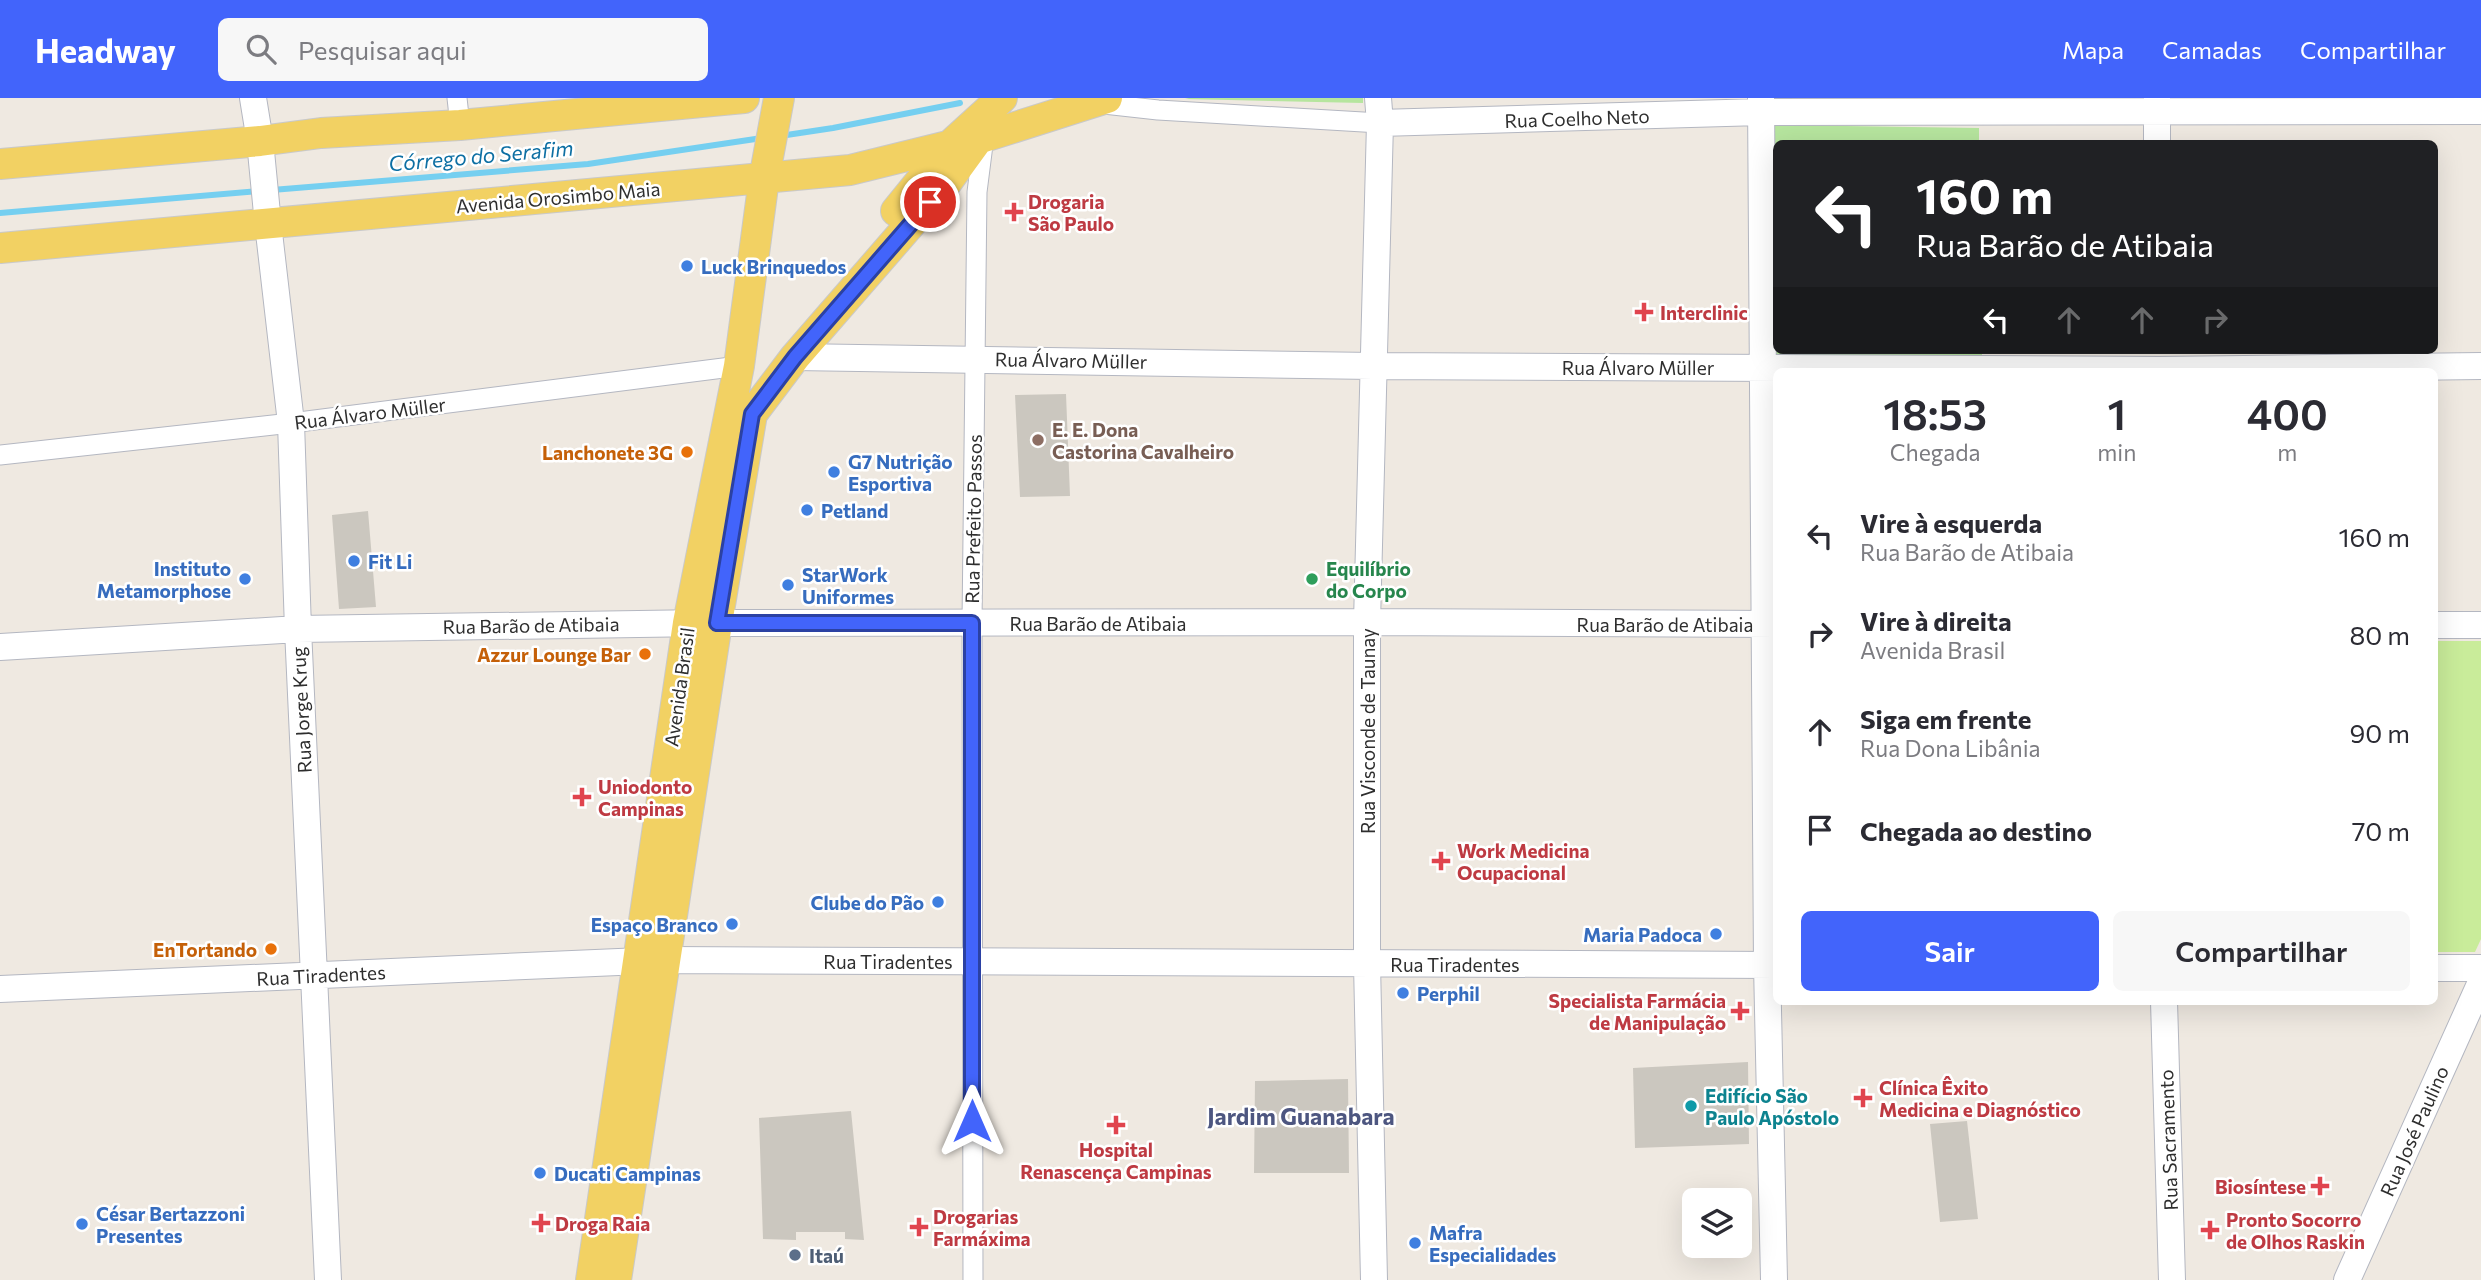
<!DOCTYPE html>
<html lang="pt">
<meta charset="utf-8">
<style>
body{margin:0;font-family:Commissioner,sans-serif;background:#f7f7f7;color:#2b2b33;height:100vh;display:flex;flex-direction:column;font-size:26px;white-space:nowrap}
*{box-sizing:border-box;margin:0}
p{font-size:23px;color:#7c7c81}
.icon{flex:none;width:38px;height:38px;fill:none;stroke:currentColor;stroke-width:2;stroke-linecap:round;stroke-linejoin:round}
.map{position:relative;flex:1;overflow:hidden}
.drawer{position:absolute;left:1773px;top:270px;width:665px;height:637px;display:flex;flex-direction:column;background:#fff;border-radius:10px;box-shadow:0 7px 28px #0002}
.drawer>*{flex:none}
.hud{position:absolute;left:1773px;top:42px;width:665px;height:214px;border-radius:10px;box-shadow:0 7px 28px #0002;background:#202124;color:#fff;overflow:hidden}
.buttons{position:absolute;left:1682px;top:1090px;display:grid;gap:14px}
.buttons a{display:grid;place-items:center;width:70px;height:70px;border-radius:10px;background:#fff;box-shadow:0 7px 28px #0002;font-size:35px}
.pin{position:absolute;display:grid;place-items:center;width:60px;height:60px;color:#fff;margin:-30px;border:4px solid #fff;border-radius:50%;box-shadow:0 2px 7px #0007}
.me{position:absolute;width:77px;margin:-38px;rotate:0deg;stroke-linejoin:round;filter:drop-shadow(0 0 5px #0008)}
.turn{display:flex;align-items:center;gap:24px;height:147px;padding:0 28px;font-size:32px}
.turn .icon{width:91px;height:91px;stroke-width:2.5}
.turn b{display:block;font-size:49px;line-height:60px}
.lanes{display:flex;align-items:center;height:66px;padding:0 28px;background:#0003;justify-content:center;gap:35px;direction:ltr}
.lanes .off{opacity:.35}
.eta{display:flex;justify-content:space-evenly;align-items:center;height:119px;text-align:center}
.eta b{font-size:42px;font-weight:600;line-height:49px}
.cta{display:flex;gap:14px;margin-top:auto;padding:14px 28px}
.cta a{flex:1;height:80px;border-radius:10px;background:#4264fb;color:#fff;font-size:28px;font-weight:600;line-height:80px;text-align:center}
.cta a+a{background:#f7f7f7;color:#2b2b33}
ul{padding:0;list-style:none}
li{display:flex;align-items:center;gap:21px;height:98px;padding:0 28px}
li div{flex:1}
li b{display:block;font-size:26px}
li em{font-style:normal}
header{display:flex;align-items:center;gap:42px;box-sizing:border-box;height:98px;padding:0 35px;background:#4264fb;color:#fff}
header strong{font-size:33px}
nav{display:flex;gap:38px;margin-inline-start:auto;font-size:24px}
.search{width:490px;height:63px;background:#f7f7f7;display:flex;align-items:center;gap:18px;box-sizing:border-box;padding:0 24px;border-radius:10px;color:#7c7c81;font-size:26px}
.map>svg:first-child{display:block}
</style>
<header>
<strong>Headway</strong>
<div class="search"><svg class="icon" aria-label="search" viewBox="0 0 24 24"><circle cx="10" cy="10" r="6"/><path d="M15 15l6 6"/></svg>Pesquisar aqui</div>
<nav><a>Mapa</a><a>Camadas</a><a>Compartilhar</a></nav>
</header>
<div class="map">
<svg width="2481" height="1182" viewBox="0 0 2481 1182">
<rect width="100%" height="100%" fill="#efe9e1"/>
<path fill="#b6e59e" d="M1189,0H1363V5L1185,1Z
M1770,27L1979,30V45L1776,46V252H1982V257H1776Z"/>
<path fill="#c9ec9a" d="M2434,543H2481V841L2475,854H2434Z"/>
<g fill="none" stroke-linecap="round" stroke-linejoin="round">
<path stroke="#75cff0" stroke-width="6" d="M780,38L833,30L960,5
M272,92L588,66L762,40
M0,115L258,93"/>
</g>
<path fill="#cbc7bf" d="M1066,296L1070,398L1020,399L1015,297Z
M368,413L376,509L339,511L332,417Z
M1748,964L1749,1046L1635,1050L1633,970Z
M1348,981L1349,1075H1254L1255,983Z
M851,1013L864,1142L845,1141V1134H796V1142L763,1141L759,1020Z
M1967,1023L1978,1121L1940,1124L1930,1026Z"/>
<g fill="none" stroke-linecap="round" stroke-linejoin="round">
<defs>
<path id="street" d="M457,0L460,27
M1095,5L1158,12L1380,25
M0,357L291,325L739,268
M973,1182L972,525L977,94L984,39"/>
<path id="secondary" d="M253,0L260,43L268,126L291,325L298,531L328,1182
M1761,0L1767,867L1774,1182
M2157,0V46
M1380,25L1761,14L2481,13
M795,259L1373,268L2159,272L2481,268
M2434,527H2481
M0,549L298,531L704,525L1367,524L1776,526
M2434,870H2481
M0,891L665,862L1776,867
M2164,903L2172,1182
M1374,1182L1367,866V524L1380,25L1378,0
M2347,1182L2481,884"/>
<path id="primary" d="M0,66L260,43L321,35L460,27L744,0
M896,113L948,49L1002,0
M0,150L850,72L984,39L1107,0
M591,1182L688,525L739,268L764,81L779,0
M616,1182L717,525L752,316L795,259L947,84L979,40"/>
</defs>
<use href="#street" stroke="#b4b7c1" stroke-width="21"/>
<use href="#secondary" stroke="#b4b7c1" stroke-width="28"/>
<use href="#primary" stroke="#c9c9c9" stroke-width="32"/>
<use href="#street" stroke="#fff" stroke-width="19"/>
<use href="#secondary" stroke="#fff" stroke-width="26"/>
<use href="#primary" stroke="#f2d163" stroke-width="30"/>
</g>
<g fill="none" stroke-linecap="round" stroke-linejoin="round">
<defs>
<path id="route" d="M930,104L795,259L752,316L717,525H972V1023"/>
</defs>
<use href="#route" stroke="#2b41a3" stroke-width="18"/>
<use href="#route" stroke="#4264fb" stroke-width="12"/>
</g>
<g fill="#e0444e" stroke="#fff" stroke-width="2.5">
<path d="M1010.5 103.5h7v7h7v7h-7v7h-7v-7h-7v-7h7z"/>
<path d="M1640.5 203.5h7v7h7v7h-7v7h-7v-7h-7v-7h7z"/>
<path d="M578.5 688.5h7v7h7v7h-7v7h-7v-7h-7v-7h7z"/>
<path d="M1437.5 752.5h7v7h7v7h-7v7h-7v-7h-7v-7h7z"/>
<path d="M1736.5 902.5h7v7h7v7h-7v7h-7v-7h-7v-7h7z"/>
<path d="M1859.5 989.5h7v7h7v7h-7v7h-7v-7h-7v-7h7z"/>
<path d="M1112.5 1016.5h7v7h7v7h-7v7h-7v-7h-7v-7h7z"/>
<path d="M2316.5 1077.5h7v7h7v7h-7v7h-7v-7h-7v-7h7z"/>
<path d="M537.5 1114.5h7v7h7v7h-7v7h-7v-7h-7v-7h7z"/>
<path d="M915.5 1118.5h7v7h7v7h-7v7h-7v-7h-7v-7h7z"/>
<path d="M2206.5 1121.5h7v7h7v7h-7v7h-7v-7h-7v-7h7z"/>
</g>
<g fill="#3f7fe0" stroke="#fff" stroke-width="2.5">
<circle cx="687" cy="168" r="7"/>
<circle cx="834" cy="374" r="7"/>
<circle cx="807" cy="412" r="7"/>
<circle cx="354" cy="463" r="7"/>
<circle cx="245" cy="481" r="7"/>
<circle cx="788" cy="487" r="7"/>
<circle cx="938" cy="804" r="7"/>
<circle cx="732" cy="826" r="7"/>
<circle cx="1716" cy="836" r="7"/>
<circle cx="1403" cy="895" r="7"/>
<circle cx="540" cy="1075" r="7"/>
<circle cx="82" cy="1126" r="7"/>
<circle cx="1415" cy="1145" r="7"/>
</g>
<circle fill="#8d6e63" stroke="#fff" stroke-width="2.5" cx="1038" cy="342" r="7"/>
<g fill="#e8710a" stroke="#fff" stroke-width="2.5">
<circle cx="687" cy="354" r="7"/>
<circle cx="645" cy="556" r="7"/>
<circle cx="271" cy="851" r="7"/>
</g>
<circle fill="#2e9e5b" stroke="#fff" stroke-width="2.5" cx="1312" cy="481" r="7"/>
<circle fill="#0f9aa8" stroke="#fff" stroke-width="2.5" cx="1691" cy="1008" r="7"/>
<circle fill="#5c6f8a" stroke="#fff" stroke-width="2.5" cx="795" cy="1157" r="7"/>
<g text-anchor="middle" dominant-baseline="central" stroke-width="5" stroke-linejoin="round" paint-order="stroke">
<g font-size="19" fill="#2e2e2e" stroke="#fff">
<text transform="translate(1577 20) rotate(-2)">Rua Coelho Neto</text>
<text transform="translate(558 99) rotate(-5)">Avenida Orosimbo Maia</text>
<text transform="translate(1071 262) rotate(1)">Rua Álvaro Müller</text>
<text x="1638" y="269">Rua Álvaro Müller</text>
<text transform="translate(370 315) rotate(-7)">Rua Álvaro Müller</text>
<text transform="translate(973 421) rotate(-89)">Rua Prefeito Passos</text>
<text x="1098" y="525">Rua Barão de Atibaia</text>
<text x="1665" y="526">Rua Barão de Atibaia</text>
<text transform="translate(531 527) rotate(-1)">Rua Barão de Atibaia</text>
<text transform="translate(679 589) rotate(-82)">Avenida Brasil</text>
<text transform="translate(301 612) rotate(-93)">Rua Jorge Krug</text>
<text transform="translate(1367 633) rotate(-90)">Rua Visconde de Taunay</text>
<text x="888" y="863">Rua Tiradentes</text>
<text x="1455" y="866">Rua Tiradentes</text>
<text transform="translate(321 877) rotate(-3)">Rua Tiradentes</text>
<text transform="translate(2414 1033) rotate(-66)">Rua José Paulino</text>
<text transform="translate(2168 1042) rotate(-92)">Rua Sacramento</text>
</g>
<g font-size="19" font-weight="bold" fill="#be3a42" stroke="#fff" text-anchor="start">
<text x="1028" y="103">Drogaria<tspan x="1028" dy="22">São Paulo</tspan></text>
<text x="1660" y="214">Interclinic</text>
<text x="598" y="688">Uniodonto<tspan x="598" dy="22">Campinas</tspan></text>
<text x="1457" y="752">Work Medicina<tspan x="1457" dy="22">Ocupacional</tspan></text>
<text x="1726" y="902" text-anchor="end">Specialista Farmácia<tspan x="1726" dy="22">de Manipulação</tspan></text>
<text x="1879" y="989">Clínica Êxito<tspan x="1879" dy="22">Medicina e Diagnóstico</tspan></text>
<text x="1116" y="1051" text-anchor="middle">Hospital<tspan x="1116" dy="22">Renascença Campinas</tspan></text>
<text x="2306" y="1088" text-anchor="end">Biosíntese</text>
<text x="933" y="1118">Drogarias<tspan x="933" dy="22">Farmáxima</tspan></text>
<text x="2226" y="1121">Pronto Socorro<tspan x="2226" dy="22">de Olhos Raskin</tspan></text>
<text x="555" y="1125">Droga Raia</text>
</g>
<g font-size="19" font-weight="bold" fill="#366cbe" stroke="#fff" text-anchor="start">
<text x="701" y="168">Luck Brinquedos</text>
<text x="848" y="363">G7 Nutrição<tspan x="848" dy="22">Esportiva</tspan></text>
<text x="821" y="412">Petland</text>
<text x="368" y="463">Fit Li</text>
<text x="231" y="470" text-anchor="end">Instituto<tspan x="231" dy="22">Metamorphose</tspan></text>
<text x="802" y="476">StarWork<tspan x="802" dy="22">Uniformes</tspan></text>
<text x="924" y="804" text-anchor="end">Clube do Pão</text>
<text x="718" y="826" text-anchor="end">Espaço Branco</text>
<text x="1702" y="836" text-anchor="end">Maria Padoca</text>
<text x="1417" y="895">Perphil</text>
<text x="554" y="1075">Ducati Campinas</text>
<text x="96" y="1115">César Bertazzoni<tspan x="96" dy="22">Presentes</tspan></text>
<text x="1429" y="1134">Mafra<tspan x="1429" dy="22">Especialidades</tspan></text>
</g>
<g font-size="19" font-weight="bold" fill="#785e54" stroke="#fff" text-anchor="start">
<text x="1052" y="331">E. E. Dona<tspan x="1052" dy="22">Castorina Cavalheiro</tspan></text>
</g>
<g font-size="19" font-weight="bold" fill="#c56008" stroke="#fff" text-anchor="end">
<text x="673" y="354">Lanchonete 3G</text>
<text x="631" y="556">Azzur Lounge Bar</text>
<text x="257" y="851">EnTortando</text>
</g>
<g font-size="19" font-weight="bold" fill="#27864d" stroke="#fff" text-anchor="start">
<text x="1326" y="470">Equilíbrio<tspan x="1326" dy="22">do Corpo</tspan></text>
</g>
<g font-size="19" font-weight="bold" fill="#0d838f" stroke="#fff" text-anchor="start">
<text x="1705" y="997">Edifício São<tspan x="1705" dy="22">Paulo Apóstolo</tspan></text>
</g>
<g font-size="19" font-weight="bold" fill="#4e5e75" stroke="#fff" text-anchor="start">
<text x="809" y="1157">Itaú</text>
</g>
<g font-size="21" font-style="italic" fill="#0d6fa3" stroke="#fff">
<text transform="translate(481 57) rotate(-5)">Córrego do Serafim</text>
</g>
<g font-size="23" font-weight="bold" fill="#4d5680" stroke="#fff">
<text x="1301" y="1018">Jardim Guanabara</text>
</g>
</g>
</svg>
<div class="buttons">
<a><svg class="icon" aria-label="layers" viewBox="0 0 24 24"><path d="M12 4l9 5-9 5-9-5zM3 14l9 5 9-5"/></svg></a>
</div>
<div class="pin" style="left:930px;top:104px;background:#d93025"><svg class="icon" aria-label="arrive" viewBox="0 0 24 24"><path d="M6 21V4h12l-3 4 3 4H6"/></svg></div>
<svg class="me" style="left:972px;top:1023px" viewBox="-20 -20 40 40"><path d="M0-17L14 15 0 8-14 15z" fill="#4264fb" stroke="#fff" stroke-width="4"/></svg>
<div class="hud">
<div class="turn"><svg class="icon" aria-label="left" viewBox="0 0 24 24"><path d="M17 20v-9H6M10 6l-5 5 5 5"/></svg><div><b>160 m</b>Rua Barão de Atibaia</div></div>
<div class="lanes"><svg class="icon" aria-label="left" viewBox="0 0 24 24"><path d="M17 20v-9H6M10 6l-5 5 5 5"/></svg><svg class="icon off" aria-label="ahead" viewBox="0 0 24 24"><path d="M12 20V5M6 11l6-6 6 6"/></svg><svg class="icon off" aria-label="ahead" viewBox="0 0 24 24"><path d="M12 20V5M6 11l6-6 6 6"/></svg><svg class="icon off" aria-label="right" viewBox="0 0 24 24"><path d="M7 20v-9h11M14 6l5 5-5 5"/></svg></div>
</div>
<section class="drawer">
<div class="eta">
<div><b>18:53</b><p>Chegada</p></div>
<div><b>1</b><p>min</p></div>
<div><b>400</b><p>m</p></div>
</div>
<ul>
<li><svg class="icon" aria-label="left" viewBox="0 0 24 24"><path d="M17 20v-9H6M10 6l-5 5 5 5"/></svg><div><b>Vire à esquerda</b><p>Rua Barão de Atibaia</p></div><em>160 m</em></li>
<li><svg class="icon" aria-label="right" viewBox="0 0 24 24"><path d="M7 20v-9h11M14 6l5 5-5 5"/></svg><div><b>Vire à direita</b><p>Avenida Brasil</p></div><em>80 m</em></li>
<li><svg class="icon" aria-label="ahead" viewBox="0 0 24 24"><path d="M12 20V5M6 11l6-6 6 6"/></svg><div><b>Siga em frente</b><p>Rua Dona Libânia</p></div><em>90 m</em></li>
<li><svg class="icon" aria-label="arrive" viewBox="0 0 24 24"><path d="M6 21V4h12l-3 4 3 4H6"/></svg><div><b>Chegada ao destino</b></div><em>70 m</em></li>
</ul>
<div class="cta"><a>Sair</a><a>Compartilhar</a></div>
</section>
</div>
